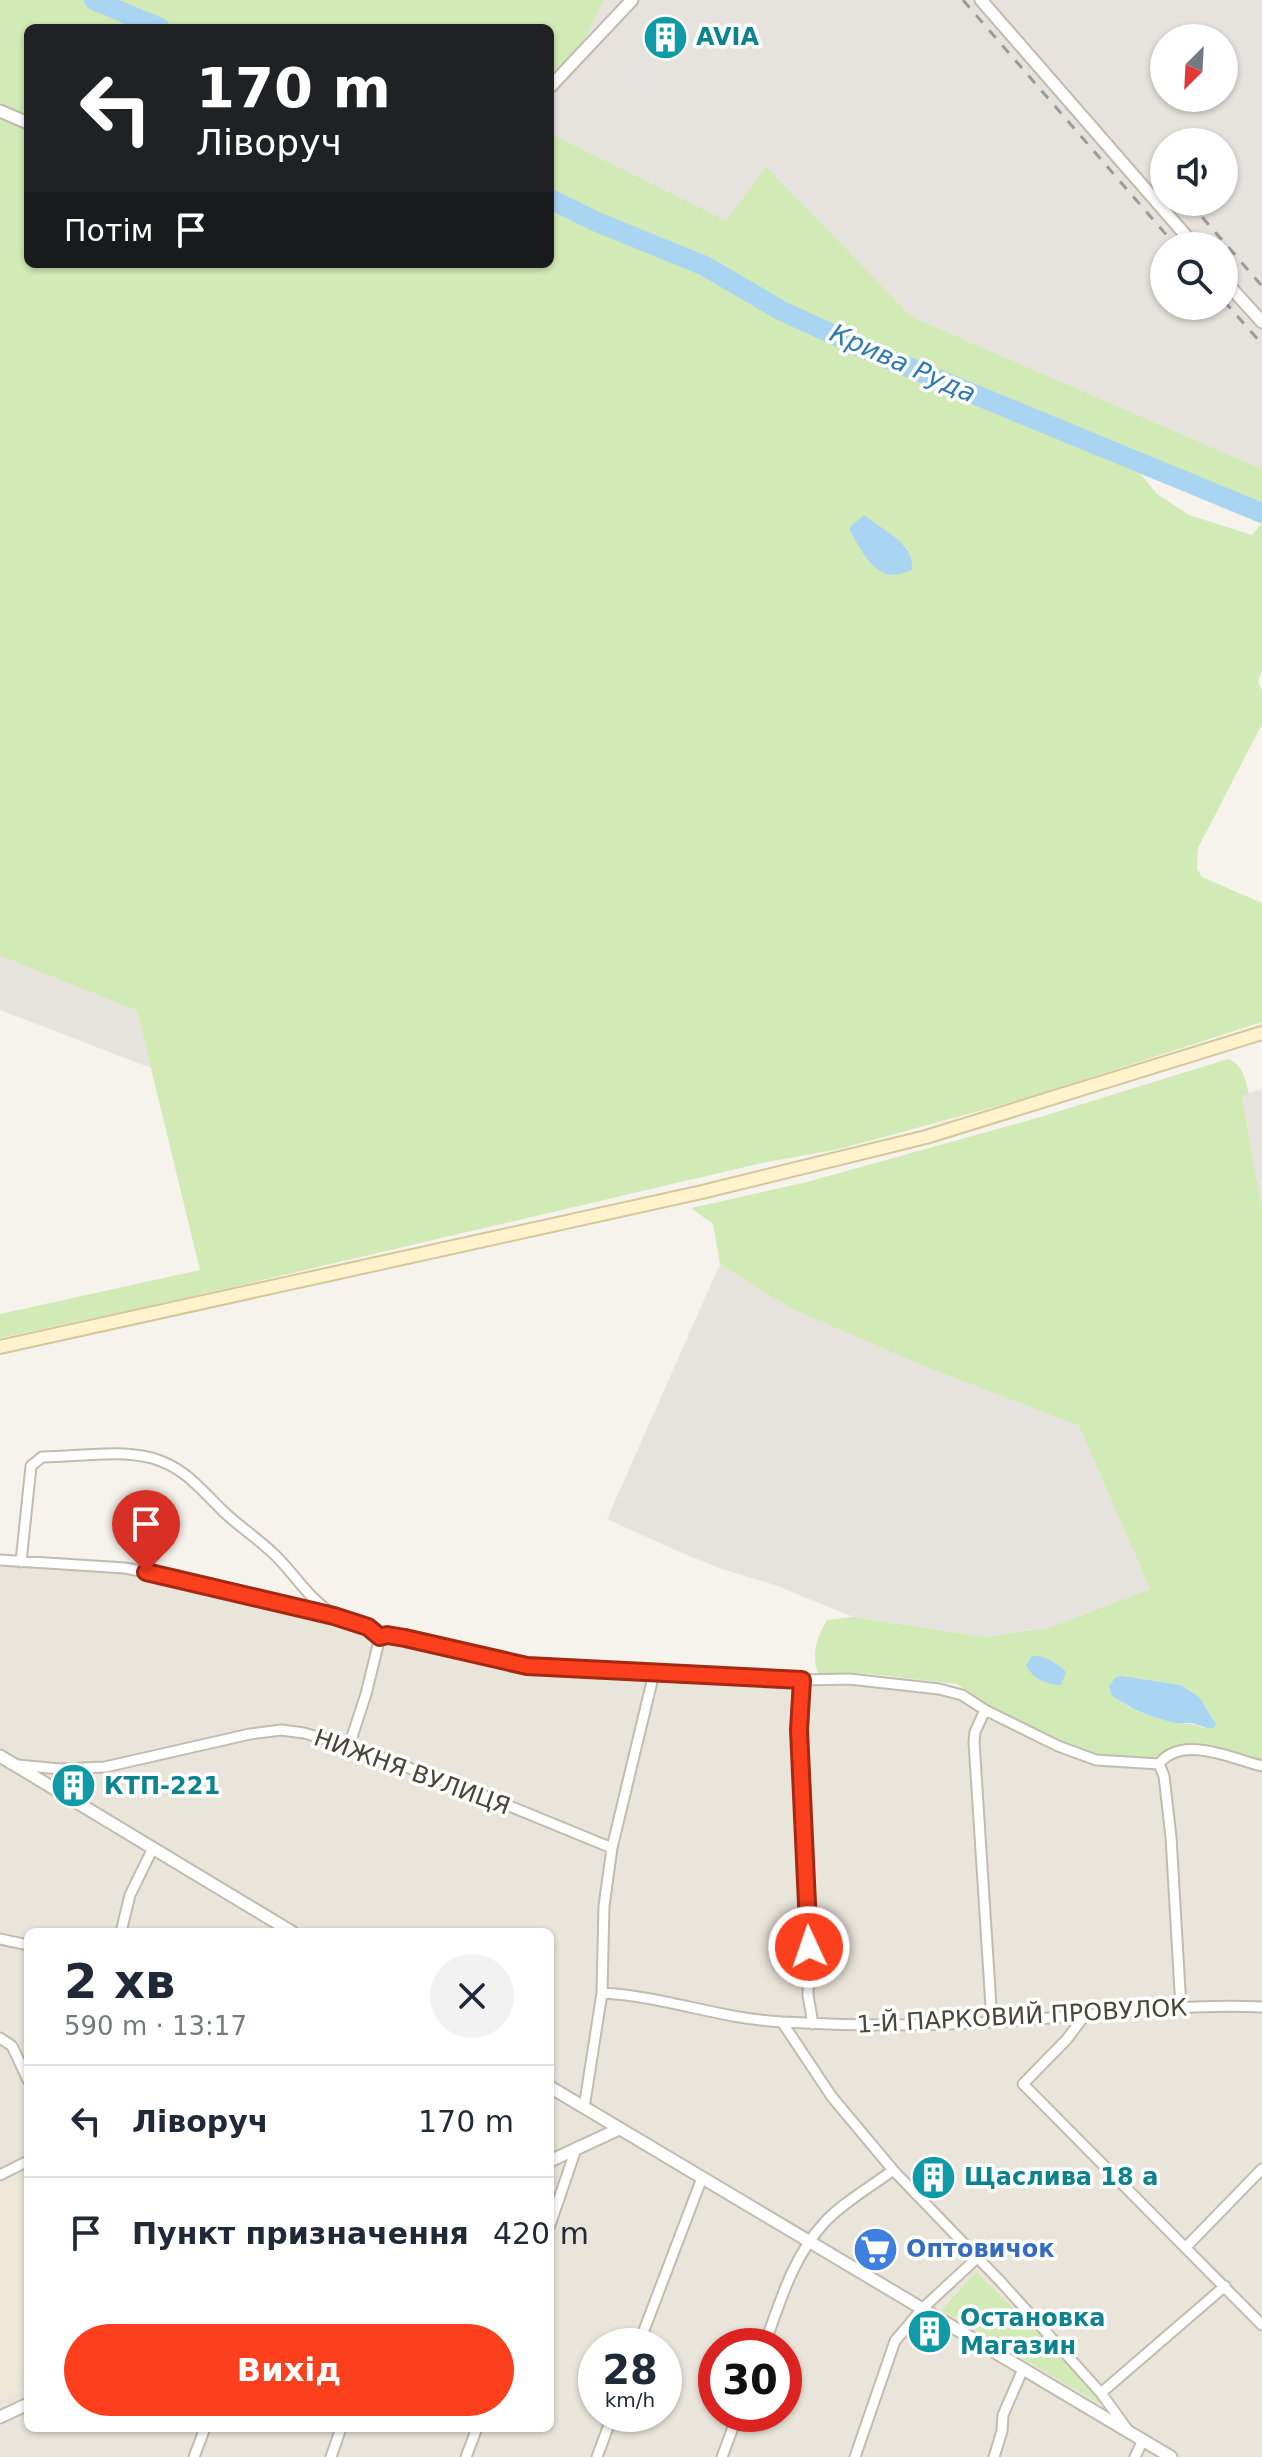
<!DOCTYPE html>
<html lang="uk">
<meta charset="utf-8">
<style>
body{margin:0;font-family:"DejaVu Sans",sans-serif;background:#f2f2f3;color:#1f2937;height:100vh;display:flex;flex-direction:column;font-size:30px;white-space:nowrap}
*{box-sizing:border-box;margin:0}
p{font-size:26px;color:#747a83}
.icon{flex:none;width:44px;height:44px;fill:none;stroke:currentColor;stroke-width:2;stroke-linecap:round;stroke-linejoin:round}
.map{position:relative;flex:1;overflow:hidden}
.panel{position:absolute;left:24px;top:1928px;width:530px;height:504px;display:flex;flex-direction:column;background:#fff;border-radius:12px;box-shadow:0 2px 6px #0004}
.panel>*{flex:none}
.guide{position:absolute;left:24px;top:24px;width:530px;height:244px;border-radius:12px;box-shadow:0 2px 6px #0004;background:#202124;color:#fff;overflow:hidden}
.needle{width:52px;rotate:204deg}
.tools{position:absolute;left:1150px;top:24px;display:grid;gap:16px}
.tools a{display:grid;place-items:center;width:88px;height:88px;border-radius:50%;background:#fff;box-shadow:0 2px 6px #0004;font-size:40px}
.speed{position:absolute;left:578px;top:2328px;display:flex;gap:16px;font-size:40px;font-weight:700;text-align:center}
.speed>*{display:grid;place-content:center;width:104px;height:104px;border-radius:50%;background:#fff;box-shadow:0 2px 6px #0004;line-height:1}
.speed small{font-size:20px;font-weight:400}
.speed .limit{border:12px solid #d22;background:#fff;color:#111}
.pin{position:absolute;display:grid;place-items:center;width:68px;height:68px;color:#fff;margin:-82px -34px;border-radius:50% 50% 50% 0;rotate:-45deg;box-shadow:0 0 8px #0007}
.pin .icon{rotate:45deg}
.me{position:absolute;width:88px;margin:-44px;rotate:357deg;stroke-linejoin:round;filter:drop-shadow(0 0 6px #0008)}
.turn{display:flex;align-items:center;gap:28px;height:168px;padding:0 40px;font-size:36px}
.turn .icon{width:104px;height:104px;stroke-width:2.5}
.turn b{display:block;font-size:56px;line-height:68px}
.then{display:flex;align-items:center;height:76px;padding:0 40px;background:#0003;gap:16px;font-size:30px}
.round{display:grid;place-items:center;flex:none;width:84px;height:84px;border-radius:42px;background:#f2f2f3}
.summary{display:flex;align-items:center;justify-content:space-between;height:136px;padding:0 40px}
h1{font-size:48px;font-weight:700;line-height:60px}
.action{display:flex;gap:16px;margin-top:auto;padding:16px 40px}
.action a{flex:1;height:92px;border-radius:48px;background:#fc3f1d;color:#fff;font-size:32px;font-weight:700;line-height:92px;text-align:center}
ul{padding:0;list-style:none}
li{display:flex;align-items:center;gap:24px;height:112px;padding:0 40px;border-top:2px solid #e0e1e3}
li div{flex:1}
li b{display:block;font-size:30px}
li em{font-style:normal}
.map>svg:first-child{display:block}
</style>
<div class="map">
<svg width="1262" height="2457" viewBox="0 0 1262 2457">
<rect width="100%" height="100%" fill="#f6f3ec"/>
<path fill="#eae5da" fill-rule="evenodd" d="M0,1563L139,1573L273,1605L372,1639L418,1646L544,1673L790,1686L854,1684L941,1693L959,1698L1000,1722L1093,1762L1154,1770L1180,1756H1207L1262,1769V2457H0ZM28,1932H550V2428H28ZM596,2346H664V2414H596ZM716,2346H784V2414H716Z"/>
<path fill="#e6e2dd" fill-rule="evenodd" d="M604,0H1262V469L912,317L766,168L726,222L551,134L550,76L584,41ZM1164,38H1224V98H1164ZM1164,142H1224V202H1164ZM1164,246H1224V306H1164Z
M0,956L137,1011L151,1068L0,1010Z
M1262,1089V1209L1242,1095Z
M720,1264L790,1308L926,1367L1079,1426L1150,1589L1048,1628L985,1637L853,1617L775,1585L719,1568L675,1550L607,1519Z"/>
<path fill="#efe8d6" d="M28,2175V2371L14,2378L19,2393L0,2401V2187Z"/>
<path fill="#d2eab5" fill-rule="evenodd" d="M0,0H604L584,41L550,76V28H28V264H550V126L551,134L726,221L766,167L912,317L1262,469V506L1196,483L1038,414L1030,425L1138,471L1157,494L1189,515L1252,535L1262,523V670L1258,681L1262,692V724L1198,848L1197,869L1202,877L1262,903V1022L1027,1098L839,1149L762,1163L164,1303L0,1338V1314L200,1270L137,1011L0,956Z
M1228,1059C1243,1064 1245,1080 1249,1093L1242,1096L1262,1209V1761L1189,1744L1177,1746L1155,1757L1140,1759L1096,1755L1044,1734L995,1710L957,1684L870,1674L818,1673C811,1655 817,1636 827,1620L853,1617L985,1637L1048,1628L1150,1589L1079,1426L926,1367L790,1308L720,1264L713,1224L691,1208L807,1182L1037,1118ZM1123,1676L1181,1685L1199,1697L1216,1724L1203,1728C1194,1723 1187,1724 1177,1723C1154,1719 1130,1710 1111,1695Z
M976,2272L1047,2341L1101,2400L1100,2404L942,2310Z"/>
<path fill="#e5e3e0" d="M704,21L710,26L647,97L613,67L626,53L654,77Z"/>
<path fill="#a9d4f2" d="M864,515C882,530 916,544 912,570C906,572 897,575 892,575C871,573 857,544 849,528Z
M1032,1656C1045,1655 1057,1663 1066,1672L1061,1685C1047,1685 1032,1679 1026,1665Z
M1123,1676L1181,1685L1199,1697L1216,1724L1214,1728C1205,1729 1203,1726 1195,1724C1189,1722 1182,1724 1176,1723C1152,1718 1130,1709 1111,1695L1109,1686L1116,1677Z"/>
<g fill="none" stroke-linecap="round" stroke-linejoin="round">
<path stroke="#a9d4f2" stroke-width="20" d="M94,0L160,28
M550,199L597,222L705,266L780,310L862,348L1262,513"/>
<defs>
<path id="minor" d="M0,1560L125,1568L146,1572L334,1616L368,1627L380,1637L387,1635L405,1638L527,1666L601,1668L684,1675L802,1680L849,1679L939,1689L962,1695L985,1710L1058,1746L1096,1760L1159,1764C1182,1734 1233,1759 1262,1766
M21,1562L31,1466L42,1457C79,1457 115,1449 152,1458C186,1468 200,1489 224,1512C241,1528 260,1540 276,1556C297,1577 305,1594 331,1613
M802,1680L799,1730L809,1947L808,1995L813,2024
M985,1710L975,1732L974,1742L992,2022
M349,1746L366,1694L380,1637
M1159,1764L1164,1776L1171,1837L1181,2008
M18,1765L60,1769L105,1767L250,1734L281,1730L304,1733L349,1746L480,1794L612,1848
M121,1932L130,1895L152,1850
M0,1939L28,1945
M602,1993C663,1996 721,2019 782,2022L832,2097L893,2170L1001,2282L1101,2393L1127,2429
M1085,2015L1067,2039L1023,2084L1262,2325
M782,2022C853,2026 924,2026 995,2022C1084,2017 1173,2003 1262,2007
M0,2038L12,2046L28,2080
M584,2108L602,1993L604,1906L612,1848L654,1673
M0,2175L28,2161
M550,2225L576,2149
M1186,2247L1262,2169
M638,2346L702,2178
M764,2346C780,2303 792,2258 824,2223C842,2203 871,2187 893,2170
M1101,2393L1225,2286
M194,2457L205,2428
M331,2457L341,2428
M466,2457L477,2428
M597,2457L613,2414
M722,2457L738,2414
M855,2457L895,2341L922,2309L977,2258
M994,2457L1002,2431L1003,2415L1023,2369
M1135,2457L1143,2440"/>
<path id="tertiary" d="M981,0L1195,246
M550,87L632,0
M0,111L28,123
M1224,280L1262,322
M0,1756L292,1932
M550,2087L1171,2457
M550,2161L619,2129
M0,2417L28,2404"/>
<path id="secondary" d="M0,1347L702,1192L926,1137L1262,1033"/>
</defs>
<use href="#minor" stroke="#c2bbae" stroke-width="13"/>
<use href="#tertiary" stroke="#c2bbae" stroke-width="15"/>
<use href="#secondary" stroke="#d6c79b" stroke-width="16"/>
<use href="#minor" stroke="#fff" stroke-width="9"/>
<use href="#tertiary" stroke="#fff" stroke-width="11"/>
<use href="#secondary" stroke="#fff3cd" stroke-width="12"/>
<path stroke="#9a9a9a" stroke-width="3" stroke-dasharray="10 10" stroke-linecap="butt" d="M963,0L1176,246
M1189,202L1262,286
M1224,301L1262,344"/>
</g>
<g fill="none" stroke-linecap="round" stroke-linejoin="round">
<defs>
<path id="route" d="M146,1572L334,1616L368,1627L380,1637L387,1635L405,1638L527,1666L802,1680L799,1730L809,1947"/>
</defs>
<use href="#route" stroke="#a42913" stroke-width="20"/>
<use href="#route" stroke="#fc3f1d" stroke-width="14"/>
</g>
<defs>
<symbol id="building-disc" viewBox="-11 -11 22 22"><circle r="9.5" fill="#0f9aa8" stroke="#fff"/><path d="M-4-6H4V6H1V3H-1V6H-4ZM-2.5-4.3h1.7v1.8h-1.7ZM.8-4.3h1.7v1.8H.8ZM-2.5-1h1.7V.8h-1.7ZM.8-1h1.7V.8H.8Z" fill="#fff"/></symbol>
<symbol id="supermarket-disc" viewBox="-11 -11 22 22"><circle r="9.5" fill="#3f7fe0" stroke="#fff"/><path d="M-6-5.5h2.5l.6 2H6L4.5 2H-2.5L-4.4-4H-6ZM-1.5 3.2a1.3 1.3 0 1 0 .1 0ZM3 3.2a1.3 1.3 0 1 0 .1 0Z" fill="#fff"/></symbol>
</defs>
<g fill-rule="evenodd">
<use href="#building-disc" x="640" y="12" width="51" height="51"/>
<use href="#building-disc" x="48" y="1760" width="51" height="51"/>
<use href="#building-disc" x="908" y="2152" width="51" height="51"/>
<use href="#supermarket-disc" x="850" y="2224" width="51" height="51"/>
<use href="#building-disc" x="904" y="2306" width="51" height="51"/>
</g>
<g text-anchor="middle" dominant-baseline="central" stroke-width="7" stroke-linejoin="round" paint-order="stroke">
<g font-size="24" font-weight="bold" fill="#0d838f" stroke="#fff" text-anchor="start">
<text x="696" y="37">AVIA</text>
<text x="104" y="1786">КТП-221</text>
<text x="964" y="2177">Щаслива 18 а</text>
<text x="960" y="2318">Остановка<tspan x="960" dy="28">Магазин</tspan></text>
</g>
<g font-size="24" fill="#4b4439" stroke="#fff">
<text transform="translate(412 1772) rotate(20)">НИЖНЯ ВУЛИЦЯ</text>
<text transform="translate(1022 2016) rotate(-3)">1-Й ПАРКОВИЙ ПРОВУЛОК</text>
</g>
<g font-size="24" font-weight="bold" fill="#366cbe" stroke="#fff" text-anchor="start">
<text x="906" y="2249">Оптовичок</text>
</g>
<g font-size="26" font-style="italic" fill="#2e7ab2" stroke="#fff">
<text transform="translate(903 363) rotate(24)">Крива Руда</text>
</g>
</g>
</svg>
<div class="tools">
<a><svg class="needle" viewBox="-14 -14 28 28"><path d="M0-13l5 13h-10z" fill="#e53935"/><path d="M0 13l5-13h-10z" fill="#747a83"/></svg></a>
<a><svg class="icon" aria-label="sound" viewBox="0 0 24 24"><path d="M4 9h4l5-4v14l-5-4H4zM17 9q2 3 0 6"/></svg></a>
<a><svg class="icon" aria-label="search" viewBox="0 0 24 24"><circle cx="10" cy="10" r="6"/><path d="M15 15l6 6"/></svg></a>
</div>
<div class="speed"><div>28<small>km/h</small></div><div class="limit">30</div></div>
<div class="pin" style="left:146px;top:1572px;background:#d93025"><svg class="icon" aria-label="arrive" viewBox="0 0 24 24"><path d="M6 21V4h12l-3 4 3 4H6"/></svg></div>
<svg class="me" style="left:809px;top:1947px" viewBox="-20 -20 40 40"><circle r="17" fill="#fc3f1d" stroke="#fff" stroke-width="3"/><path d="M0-11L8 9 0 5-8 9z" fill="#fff"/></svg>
<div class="guide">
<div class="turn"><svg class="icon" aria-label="left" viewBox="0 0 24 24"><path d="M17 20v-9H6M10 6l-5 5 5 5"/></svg><div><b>170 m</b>Ліворуч</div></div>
<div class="then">Потім<svg class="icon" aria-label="arrive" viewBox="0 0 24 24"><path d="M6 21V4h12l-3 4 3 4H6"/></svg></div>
</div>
<section class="panel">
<div class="summary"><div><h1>2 хв</h1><p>590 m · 13:17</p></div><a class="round"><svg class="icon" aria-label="close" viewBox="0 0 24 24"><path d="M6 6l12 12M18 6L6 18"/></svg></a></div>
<ul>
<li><svg class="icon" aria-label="left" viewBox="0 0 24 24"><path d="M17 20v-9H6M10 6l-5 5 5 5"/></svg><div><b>Ліворуч</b></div><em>170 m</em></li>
<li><svg class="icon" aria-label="arrive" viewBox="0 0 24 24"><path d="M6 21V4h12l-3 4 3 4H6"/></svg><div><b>Пункт призначення</b></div><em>420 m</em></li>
</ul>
<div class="action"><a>Вихід</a></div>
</section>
</div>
